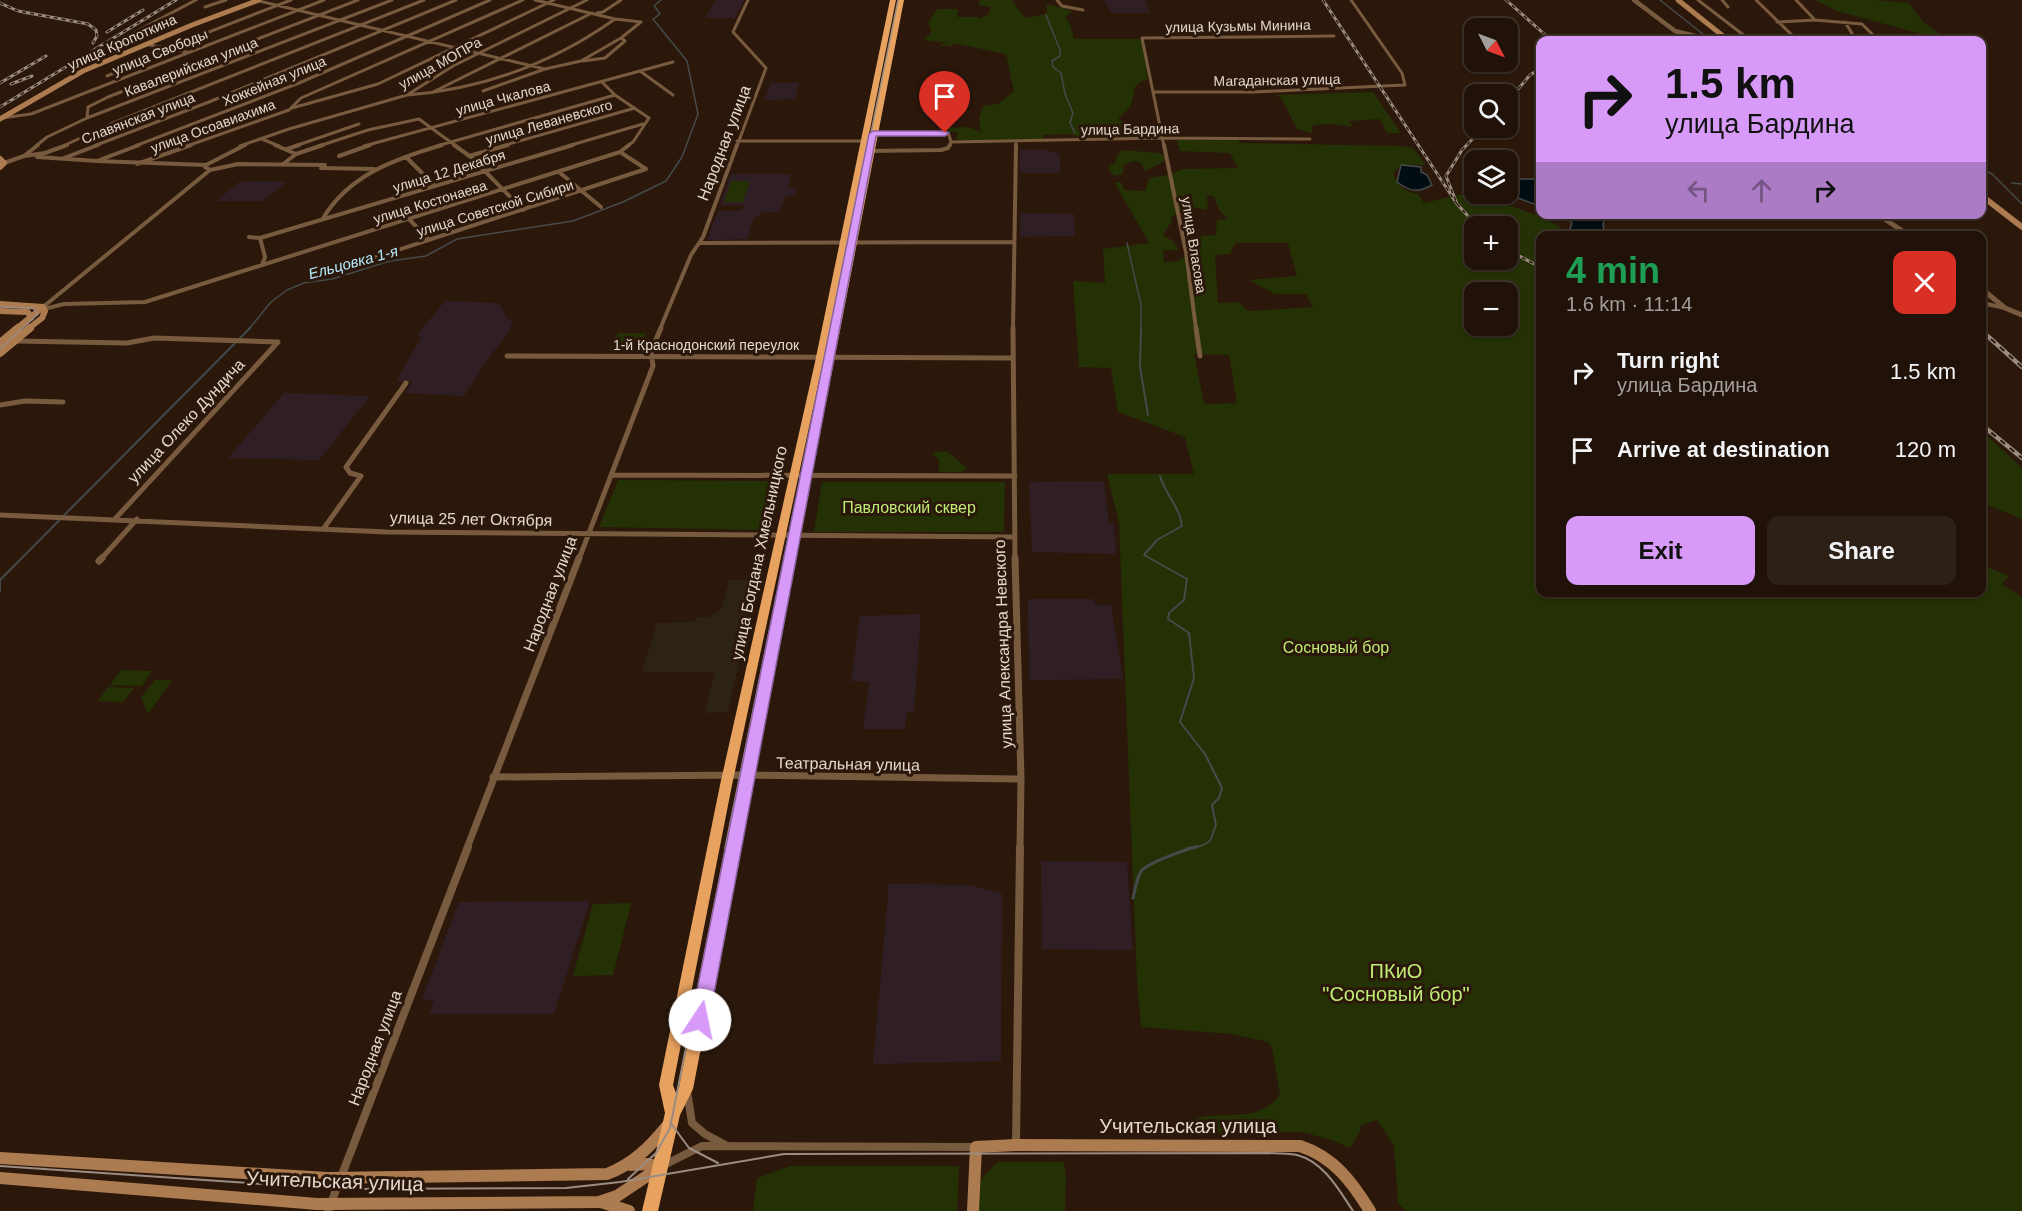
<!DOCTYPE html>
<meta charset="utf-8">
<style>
body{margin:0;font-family:Helvetica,sans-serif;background:#2d2016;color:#f1f3f6;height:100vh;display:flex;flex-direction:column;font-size:22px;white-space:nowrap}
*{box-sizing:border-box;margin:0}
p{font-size:20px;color:#a29e9c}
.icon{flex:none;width:33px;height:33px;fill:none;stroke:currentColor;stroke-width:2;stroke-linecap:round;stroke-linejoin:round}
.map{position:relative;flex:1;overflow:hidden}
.drawer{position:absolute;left:1536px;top:231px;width:450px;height:366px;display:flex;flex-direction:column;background:#201208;border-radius:12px;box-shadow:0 2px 4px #0004,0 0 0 2px #3d3229}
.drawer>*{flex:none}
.top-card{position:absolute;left:1536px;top:36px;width:450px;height:183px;border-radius:12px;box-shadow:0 2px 4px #0004,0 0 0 2px #3d3229;background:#d89af8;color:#111;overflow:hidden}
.needle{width:39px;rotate:132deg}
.fabs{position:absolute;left:1464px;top:18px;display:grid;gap:12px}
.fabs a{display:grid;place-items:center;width:54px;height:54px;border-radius:12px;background:#201208;box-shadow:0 2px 4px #0004,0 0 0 2px #3d3229;font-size:30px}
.pin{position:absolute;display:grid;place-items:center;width:51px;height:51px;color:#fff;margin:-62px -26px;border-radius:50% 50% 50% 0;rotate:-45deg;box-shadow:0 0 6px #0007}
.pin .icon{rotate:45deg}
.me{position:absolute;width:66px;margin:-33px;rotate:11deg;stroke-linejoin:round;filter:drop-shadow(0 0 4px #0008)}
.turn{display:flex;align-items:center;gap:21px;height:126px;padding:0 30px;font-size:27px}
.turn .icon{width:78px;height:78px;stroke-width:2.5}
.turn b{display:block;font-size:42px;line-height:51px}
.lanes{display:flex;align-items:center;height:57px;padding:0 30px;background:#0003;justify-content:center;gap:30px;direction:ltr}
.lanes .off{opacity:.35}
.round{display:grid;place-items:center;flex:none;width:63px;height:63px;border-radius:12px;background:#2d2016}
.head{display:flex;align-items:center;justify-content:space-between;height:102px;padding:0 30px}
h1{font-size:36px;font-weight:600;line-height:45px;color:#1e9e55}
.primary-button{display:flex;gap:12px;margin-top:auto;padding:12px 30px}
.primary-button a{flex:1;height:69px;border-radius:12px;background:#d89af8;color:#111;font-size:24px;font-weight:600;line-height:69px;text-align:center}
.primary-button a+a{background:#2d2016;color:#f1f3f6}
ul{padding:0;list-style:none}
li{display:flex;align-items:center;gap:18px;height:78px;padding:0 30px}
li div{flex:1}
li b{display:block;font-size:22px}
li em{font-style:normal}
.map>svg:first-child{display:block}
</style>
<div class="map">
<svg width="2022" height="1211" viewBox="0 0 2022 1211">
<rect width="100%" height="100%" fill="#2b180b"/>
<path fill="#2d2313" d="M729,580H757L728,712L705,713L715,672H642L657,623L695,622L697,617H709L721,610Z"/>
<path fill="#301e25" d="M716,0H744L735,18H705Z
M1104,0H1145L1150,13H1112Z
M771,83H799L795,99L764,100Z
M1046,150L1060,154V173H1020V150Z
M731,174H791L788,186L797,189L795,195L785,197L780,212H762L760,216L754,217L747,239L707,240L718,211H742L744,205H720Z
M239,182L262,181L287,182L262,201H216Z
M1020,213L1074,214L1075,236L1020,237Z
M445,301L499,303L507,319L514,320L503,341L492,353L464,396L405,393L412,382L396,381L421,338L418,334Z
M284,393L370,396L319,460L228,458Z
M1104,481L1109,523H1114L1116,554L1032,552L1029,482Z
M1028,599H1092L1097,605H1111L1123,679L1029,680Z
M921,614L914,712H907L905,729H863L869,682L851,681L860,616Z
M1041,861L1127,862L1133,950L1042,949Z
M889,884L970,885L1002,894L1001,1061L873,1064Z
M590,901L554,1014H429L434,1000L422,999L459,902Z"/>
<path fill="#233105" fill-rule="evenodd" d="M979,0H1012L1025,18L1046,14L1047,4L1073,11L1065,17L1070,24L1074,39H1142L1148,79C1127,85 1138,95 1129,108C1126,112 1121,115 1118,119C1130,125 1151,126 1159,136L1081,138L1071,134L1043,135V141L957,140V132H943V128L969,127L981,132L979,120L983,106L998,104L1014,91L1006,54L953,43L952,46H941V44L950,43L924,40L931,33V27L928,24L937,9H958L957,17H978V19L988,15L991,7L979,5Z
M1815,0H1876L1909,3L1923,22L1941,35V40H1929L1933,37L1837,11Z
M1373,92L1401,133H1387L1380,119L1349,121L1353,127L1334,124L1313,125L1312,133L1297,129L1282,99L1276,95Z
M1238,139L1239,143L1398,146L1413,148L1426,165H1401L1393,173C1398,186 1405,192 1418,194L1424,203L1471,192L1542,217L1573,235L1540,236V592H1982V565L2009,576L2002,584L2022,597V1211H1406L1398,1203L1394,1146L1377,1120L1360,1126L1361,1130L1350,1148L1334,1141L1303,1132L1190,1133L1184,1126C1189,1123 1195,1118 1201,1117C1229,1113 1260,1121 1280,1095L1272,1048L1268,1042L1231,1034L1141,1027L1137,980L1119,523L1107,474H1194L1185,437L1118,412L1111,368L1079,367L1073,281L1105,283L1103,249L1149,243L1115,183L1121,182L1124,190L1145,191L1149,178L1167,175L1183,169L1238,168L1230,153L1180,151L1177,140ZM1206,195L1214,196L1219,210L1228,219L1217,220L1216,235L1201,236L1200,241L1192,244L1197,250L1177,261L1164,263L1163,250H1179L1173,241L1163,235L1172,221L1171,217L1188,206L1206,210L1208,203ZM1474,226H1508V260H1474ZM1235,243H1288L1297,276L1249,280L1275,294H1306L1313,307L1248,311L1238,302L1218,303L1215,255L1230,254ZM1474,292H1508V326H1474ZM1194,354L1229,355L1237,403L1204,404Z
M1122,150L1159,153L1164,156L1165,161L1145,171L1141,163L1134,161L1123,165V174L1116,176L1110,173L1109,166L1115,163L1117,156Z
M731,181H750L743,202H724Z
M618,333H646L638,350L609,351Z
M1982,431L2022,468V519L1982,503Z
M940,451L948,452L967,468L962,472H939V459L932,454Z
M618,480L780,481L767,530L599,527Z
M822,482H1005L1004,532H814Z
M121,670L152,671L142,686L110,685Z
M155,680H172L148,714L141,697Z
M108,687L134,688L123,702L98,701Z
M631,903L613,975L573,976L593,904Z
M998,1162H1064L1066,1180L1065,1211H979L980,1180Z
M790,1166H959L957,1211H753L757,1178Z"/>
<path fill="#010d12" stroke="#454a4a" stroke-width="1.5" d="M1401,165L1421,167V172L1427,175L1432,185C1417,193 1411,192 1397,182Z
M1508,179H1540V203L1534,204L1518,198L1488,194H1508Z
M1563,215L1669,216L1664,220L1620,216L1605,219L1603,224L1605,235H1581L1570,229L1572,223Z"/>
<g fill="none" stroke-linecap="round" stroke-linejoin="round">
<path stroke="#454a4a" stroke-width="1.5" d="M1660,0L1704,35
M654,6L661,0
M1046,15L1060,50V56L1052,61L1053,67L1061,73L1065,94L1073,113L1070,123L1075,133
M1982,169L1992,174L2022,204
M2012,183L2022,184
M1127,243L1141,305V329
M249,329L271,302L287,290L304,283L332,279L390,261L426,256L457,239L573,221L623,202L666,181L682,157L698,114L687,61L653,19L660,14L655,7"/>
<path stroke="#454a4a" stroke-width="2" d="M1141,328L1140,367L1148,415
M1160,476C1165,494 1180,507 1182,526L1157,540L1144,555L1187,579L1184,600L1169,613L1168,619L1189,633L1194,678L1180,722L1205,754L1222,788L1219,798L1212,805L1216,825L1210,841L1201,846L1187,848
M0,591V580L250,328"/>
<path stroke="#454a4a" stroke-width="3" d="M1133,898C1135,890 1137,876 1142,870C1149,863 1186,849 1196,847"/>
<path stroke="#785a3f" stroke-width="3" d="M255,0L545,69
M1057,0L1062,6L1083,10
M1698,0L1750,40
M1722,0L1728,7
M1756,0L1797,40
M1796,0L1815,20
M205,7L226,0
M597,13L603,12L621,0
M1777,22L1815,20L1862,24L1878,40
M1845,22L1853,35V40
M120,40L196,0
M144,44L187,52
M168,48L291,0
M583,61L605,58L625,41L621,38
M640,71L673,95
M107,76L171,49
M602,82L615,95L649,118L633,142L627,146
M483,91L545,69L581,61L621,38L641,22L615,19
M433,92L592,13
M1154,92H1253L1405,85L1402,73L1351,0
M407,95C483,89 553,63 615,19L535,0
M292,108L378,84L554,0
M2,118L31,114L324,0
M87,118L88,107L108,97L358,0
M873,134L945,133L949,135L951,142
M262,139L279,146
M737,141H871
M36,146L47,137L87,118L392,0
M63,146L113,123L424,0
M94,146L209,102L456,0
M135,146L299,83L490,0
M187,146L289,110L301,98L523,0
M240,146L289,129L407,95L453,66L587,0
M295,146L359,124
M319,146L368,130L419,119L456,146
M364,146L673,62
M437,146L615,95
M502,146L635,108
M568,146L643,124
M737,146L766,68L733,32L748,0
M949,146L951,142L1163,138L1310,139
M1016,146V142
M1164,146L1142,38L1334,36"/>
<path stroke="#785a3f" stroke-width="4" d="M275,145L296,154L282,165
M454,145L471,157L523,210
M1164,145L1186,252L1196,329
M287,149L299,145
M870,151L941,150L948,148L950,145
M296,154L323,145
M24,156L45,153L67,145
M339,156L370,145
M469,156L508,145
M37,157L97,161L139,145
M406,157L435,186
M64,158L98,145
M97,161L206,165L205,167L210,170L238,164L325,165
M4,163L24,156L38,145
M137,164L191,145
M206,165L245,145
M321,168L374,169
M559,172L601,207
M409,219L429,240
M322,220C348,175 395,159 442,145
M249,237L260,238L573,145
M260,238L265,257L262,265
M699,243L1014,242
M349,266L646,169L620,152
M1982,303L2005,308
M43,307L210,170
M44,309L64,304L145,302L620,152L629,145
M660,329L691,255L703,237L737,145
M1013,329L1016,145"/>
<path stroke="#785a3f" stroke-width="5" d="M1013,328L1015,559
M1196,328L1200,356
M15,341L127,343L154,338L278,342
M507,356L1013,358
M0,405L25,401L63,402
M611,475L1015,476
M0,515L387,532L1015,537
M115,519L278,342
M324,528L361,476L350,473L346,467L406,383
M101,559L137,519
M579,559L653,366L651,351L661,328"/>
<path stroke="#785a3f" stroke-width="7" d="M1015,558L1021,779L1020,848
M99,561L102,558
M493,777L747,775L1021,779
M467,848L579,558"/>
<path stroke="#785a3f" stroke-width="8" d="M687,1091L692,1123L705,1134L727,1146
M1016,1145L1020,847
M664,1165L702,1146L976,1147
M328,1211L468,847"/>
<path stroke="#785a3f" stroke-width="4.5" d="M1634,0L1675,31L1711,40"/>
<path stroke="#785a3f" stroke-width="5" d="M1877,214L1910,236
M1982,289L2005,308L2022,315"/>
<path stroke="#ac7b4f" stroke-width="5" d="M1678,0L1728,40
M0,119L83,71L192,25L259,0"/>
<path stroke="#ac7b4f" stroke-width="6" d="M0,159L4,163L0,167
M1982,196L2022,227
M0,304L43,307L45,311L42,318L28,329
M0,311L28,312L31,318
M16,329L43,307"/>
<path stroke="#ac7b4f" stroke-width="8" d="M0,343L18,328
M0,353L30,328"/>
<path stroke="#ac7b4f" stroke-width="12" d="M0,1158L327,1178L607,1174C633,1164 650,1147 667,1126
M631,1165L648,1164L661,1167
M0,1178L317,1204L599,1202L617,1196L659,1168
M601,1202L629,1211
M973,1211L976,1147L1016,1145L1300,1146C1334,1157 1352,1182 1370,1211"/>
<path fill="#e8a260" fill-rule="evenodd" d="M890,0H896L823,362L732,785L673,1085L676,1093L679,1087L898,0H904L693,1089L680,1115L658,1211H642L665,1113L659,1085L720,785L815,362Z"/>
<path stroke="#9b8c81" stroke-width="1.5" d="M0,307L33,308L38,314L0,349
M725,848L898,0"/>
<path stroke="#9b8c81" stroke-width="2" d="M670,1122L689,1148L718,1163
M0,1166L336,1189L566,1188L620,1182L784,1154L1269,1153C1278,1154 1288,1153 1297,1155C1324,1162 1339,1190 1353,1211
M628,1179L656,1153L670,1128L726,847"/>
<defs>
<path id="rail-far1" d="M1323,0L1457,204L1446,176L1462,150L1483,128
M1506,0L1551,40
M0,3L18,11L88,24L96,30L97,36L93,43
M107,32L143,10
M0,83L46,56
M11,84L32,76
M1508,101L1530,75L1540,69
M0,107L176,0
M1457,204L1477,226
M1508,250L1540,267"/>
<path id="rail" d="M1982,331L2022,367
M1982,425L2022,458"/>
</defs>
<use href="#rail-far1" stroke="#9b8c81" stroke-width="3"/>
<use href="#rail" stroke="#9b8c81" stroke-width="4.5"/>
<use href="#rail-far1" stroke="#2b180b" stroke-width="1.5" stroke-dasharray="4" stroke-linecap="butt"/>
<use href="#rail" stroke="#2b180b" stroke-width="2" stroke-dasharray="6" stroke-linecap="butt"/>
</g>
<path fill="#d89af8" stroke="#8c64a1" stroke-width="1.5" d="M873,131H945L949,133L945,136H876L709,1020L706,1026L700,1029L693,1026L691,1020L869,134Z"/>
<g text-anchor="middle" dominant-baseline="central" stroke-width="6" stroke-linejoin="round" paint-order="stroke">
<g font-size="14" fill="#e4d7ce" stroke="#2b180b">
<text transform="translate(1238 26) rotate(-1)">улица Кузьмы Минина</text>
<text transform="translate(122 42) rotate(-24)">улица Кропоткина</text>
<text transform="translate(160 52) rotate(-22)">улица Свободы</text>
<text transform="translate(440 63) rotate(-29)">улица МОПРа</text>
<text transform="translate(191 67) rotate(-21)">Кавалерийская улица</text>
<text transform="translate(1277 80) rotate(-1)">Магаданская улица</text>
<text transform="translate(274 81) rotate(-22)">Хоккейная улица</text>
<text transform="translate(503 98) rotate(-15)">улица Чкалова</text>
<text transform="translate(138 118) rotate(-21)">Славянская улица</text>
<text transform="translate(549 122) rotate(-16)">улица Леваневского</text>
<text transform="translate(213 126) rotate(-20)">улица Осоавиахима</text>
<text transform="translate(1130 129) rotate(-1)">улица Бардина</text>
<text transform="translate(449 171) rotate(-17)">улица 12 Декабря</text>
<text transform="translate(430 202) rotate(-17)">улица Костонаева</text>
<text transform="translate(495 208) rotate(-17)">улица Советской Сибири</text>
<text transform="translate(1194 245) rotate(81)">улица Власова</text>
<text x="706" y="345">1-й Краснодонский переулок</text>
</g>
<g font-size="15" font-style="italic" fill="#b3eafe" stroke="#2b180b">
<text transform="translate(353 262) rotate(-15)">Ельцовка 1-я</text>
</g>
<g font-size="16" fill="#e4d7ce" stroke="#2b180b">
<text transform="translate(724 143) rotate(-69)">Народная улица</text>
<text transform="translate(186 421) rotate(-47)">улица Олеко Дундича</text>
<text transform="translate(471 519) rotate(1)">улица 25 лет Октября</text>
<text transform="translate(759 553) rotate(-78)">улица Богдана Хмельницкого</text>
<text transform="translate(550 594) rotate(-69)">Народная улица</text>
<text transform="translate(1003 644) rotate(-92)">улица Александра Невского</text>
<text transform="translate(848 764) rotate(1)">Театральная улица</text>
<text transform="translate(375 1048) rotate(-69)">Народная улица</text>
</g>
<g font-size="16" fill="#beeb73" stroke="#2b180b">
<text x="909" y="507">Павловский сквер</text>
<text x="1336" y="647">Сосновый бор</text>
</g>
<g font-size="20" fill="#beeb73" stroke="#2b180b">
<text x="1396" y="971">ПКиО<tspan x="1396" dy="23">"Сосновый бор"</tspan></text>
</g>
<g font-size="20" fill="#e4d7ce" stroke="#2b180b">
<text x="1188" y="1126">Учительская улица</text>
<text transform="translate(335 1181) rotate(2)">Учительская улица</text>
</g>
</g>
</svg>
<div class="fabs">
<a><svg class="needle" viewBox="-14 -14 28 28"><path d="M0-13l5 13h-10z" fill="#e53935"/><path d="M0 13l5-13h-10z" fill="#a29e9c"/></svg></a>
<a><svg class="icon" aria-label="search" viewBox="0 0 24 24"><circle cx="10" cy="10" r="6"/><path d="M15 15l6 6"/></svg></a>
<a><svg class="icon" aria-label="layers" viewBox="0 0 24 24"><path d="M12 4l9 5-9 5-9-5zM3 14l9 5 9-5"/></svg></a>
<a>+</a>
<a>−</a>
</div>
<div class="pin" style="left:945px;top:133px;background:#d93025"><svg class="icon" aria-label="arrive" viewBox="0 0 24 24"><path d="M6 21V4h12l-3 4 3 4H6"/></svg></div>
<svg class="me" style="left:700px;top:1020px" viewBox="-20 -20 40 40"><circle r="19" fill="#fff"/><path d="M0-13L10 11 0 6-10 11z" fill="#d89af8"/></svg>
<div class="top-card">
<div class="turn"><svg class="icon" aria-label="right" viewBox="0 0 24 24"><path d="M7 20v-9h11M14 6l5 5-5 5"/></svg><div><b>1.5 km</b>улица Бардина</div></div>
<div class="lanes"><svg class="icon off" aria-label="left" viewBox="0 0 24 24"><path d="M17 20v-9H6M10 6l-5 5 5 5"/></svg><svg class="icon off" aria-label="ahead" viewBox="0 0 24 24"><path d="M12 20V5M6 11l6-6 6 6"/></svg><svg class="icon" aria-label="right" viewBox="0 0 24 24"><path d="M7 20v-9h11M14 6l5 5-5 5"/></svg></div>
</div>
<section class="drawer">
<div class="head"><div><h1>4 min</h1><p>1.6 km · 11:14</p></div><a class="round" style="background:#d93025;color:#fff"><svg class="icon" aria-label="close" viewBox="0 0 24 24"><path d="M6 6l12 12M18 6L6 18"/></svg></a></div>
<ul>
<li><svg class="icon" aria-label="right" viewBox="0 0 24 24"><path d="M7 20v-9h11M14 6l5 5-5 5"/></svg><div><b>Turn right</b><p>улица Бардина</p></div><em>1.5 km</em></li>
<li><svg class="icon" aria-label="arrive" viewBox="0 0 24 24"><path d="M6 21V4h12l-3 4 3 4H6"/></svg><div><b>Arrive at destination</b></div><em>120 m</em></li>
</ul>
<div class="primary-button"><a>Exit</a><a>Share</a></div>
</section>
</div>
